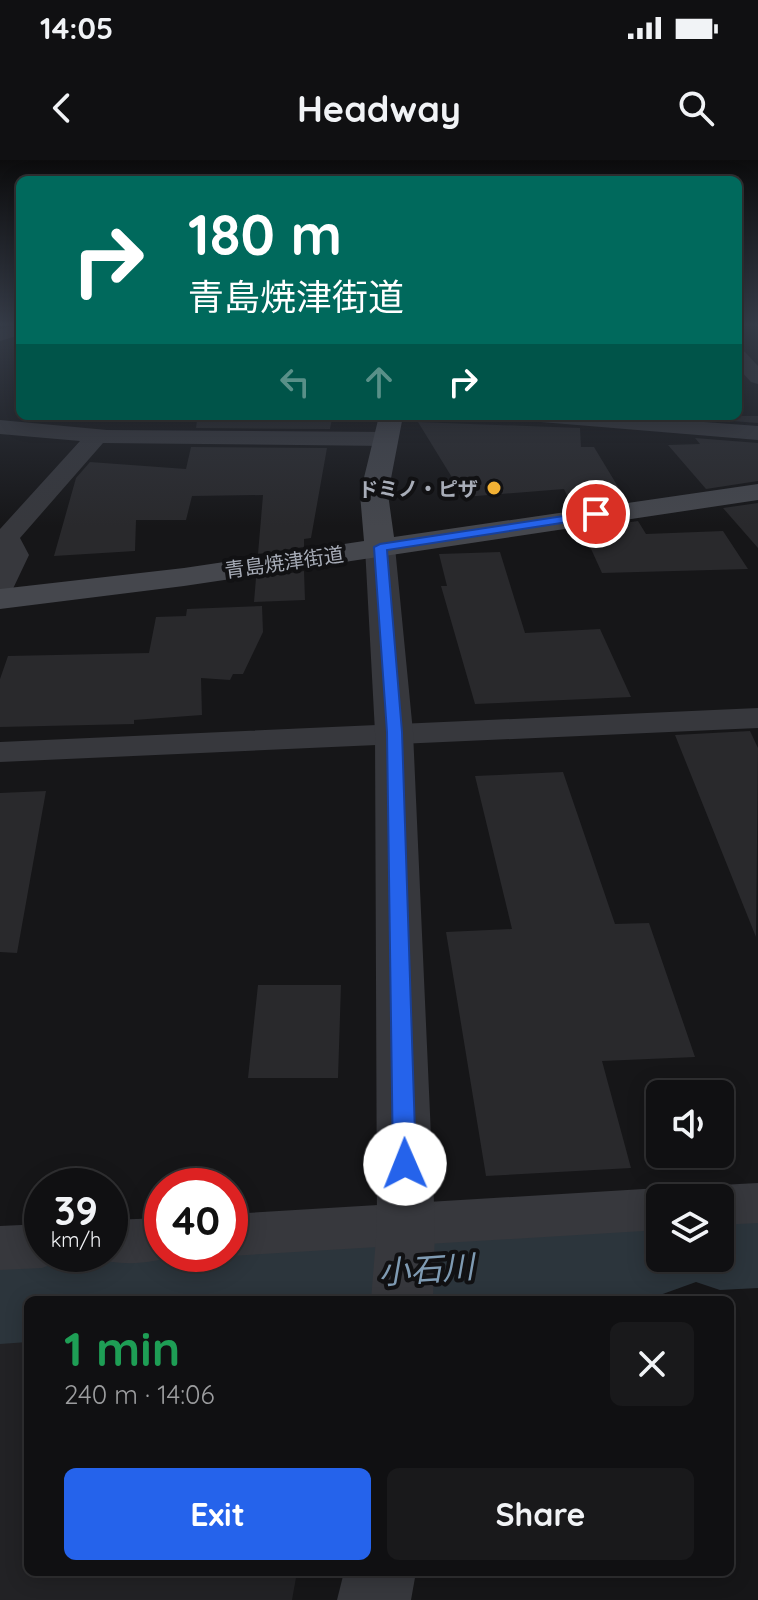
<!DOCTYPE html>
<meta charset="utf-8">
<style>
body{margin:0;font-family:Quicksand,"Noto Sans JP",sans-serif;background:#19191b;color:#f1f3f6;height:100vh;display:flex;flex-direction:column;font-size:30px;white-space:nowrap}
*{box-sizing:border-box;margin:0}
p{font-size:26px;color:#9c9d9f}
.icon{flex:none;width:44px;height:44px;fill:none;stroke:currentColor;stroke-width:2;stroke-linecap:round;stroke-linejoin:round}
.map{position:relative;flex:1;overflow:hidden}
.side{position:absolute;left:24px;top:1136px;width:710px;height:280px;display:flex;flex-direction:column;background:#101012;border-radius:12px;box-shadow:0 4px 20px #0003,0 0 0 2px #303032}
.side>*{flex:none}
.banner{position:absolute;left:16px;top:16px;width:726px;height:244px;border-radius:12px;box-shadow:0 4px 20px #0003,0 0 0 2px #303032;background:#00695c;color:#fff;overflow:hidden}
.tools{position:absolute;left:646px;top:920px;display:grid;gap:16px}
.tools a{display:grid;place-items:center;width:88px;height:88px;border-radius:12px;background:#101012;box-shadow:0 4px 20px #0003,0 0 0 2px #303032;font-size:40px}
.speed{position:absolute;left:24px;top:1008px;display:flex;gap:16px;font-size:40px;font-weight:700;text-align:center}
.speed>*{display:grid;place-content:center;width:104px;height:104px;border-radius:50%;background:#101012;box-shadow:0 4px 20px #0003,0 0 0 2px #303032;line-height:1}
.speed small{font-size:20px;font-weight:400}
.speed .limit{border:12px solid #d22;background:#fff;color:#111}
.pin{position:absolute;display:grid;place-items:center;width:68px;height:68px;color:#fff;margin:-34px;border:4px solid #fff;border-radius:50%;box-shadow:0 2px 8px #0007}
.me{position:absolute;width:88px;margin:-44px;rotate:359deg;stroke-linejoin:round;filter:drop-shadow(0 0 6px #0008)}
.turn{display:flex;align-items:center;gap:28px;height:168px;padding:0 40px;font-size:36px}
.turn .icon{width:104px;height:104px;stroke-width:2.5}
.turn b{display:block;font-size:56px;line-height:68px}
.lanes{display:flex;align-items:center;height:76px;padding:0 40px;background:#0003;justify-content:center;gap:40px;direction:ltr}
.lanes .off{opacity:.35}
.round{display:grid;place-items:center;flex:none;width:84px;height:84px;border-radius:12px;background:#19191b}
.summary{display:flex;align-items:center;justify-content:space-between;height:136px;padding:0 40px}
h1{font-size:48px;font-weight:700;line-height:60px;color:#1e9e55}
.cta{display:flex;gap:16px;margin-top:auto;padding:16px 40px}
.cta a{flex:1;height:92px;border-radius:12px;background:#2563eb;color:#fff;font-size:32px;font-weight:700;line-height:92px;text-align:center}
.cta a+a{background:#19191b;color:#f1f3f6}
.status{display:flex;justify-content:space-between;align-items:center;height:56px;padding:0 40px;background:#101012;direction:ltr}
.status svg{height:22px;fill:currentColor}
header{display:flex;justify-content:space-between;align-items:center;height:104px;padding:0 40px;background:#101012;font-size:36px;font-weight:700}
.map>svg:first-child{display:block}
</style>
<div class="status"><b>14:05</b><svg viewBox="0 0 49 12"><path d="M0 12V9h3v3zM5 12V6h3v6zM10 12V3h3v9zM15 12V0h3v12zM26 1h20v11H26zM47 4h2v5h-2z"/></svg></div>
<header><svg class="icon" aria-label="back" viewBox="0 0 24 24"><path d="M15 5l-7 7 7 7"/></svg>Headway<svg class="icon" aria-label="search" viewBox="0 0 24 24"><circle cx="10" cy="10" r="6"/><path d="M15 15l6 6"/></svg></header>
<div class="map">
<svg width="758" height="1440" viewBox="0 0 758 1440">
<rect width="100%" height="100%" fill="#161618"/>
<path fill="#222225" d="M28,1173V1412H297L292,1440H0V1174Z"/>
<g fill="none" stroke-linecap="round" stroke-linejoin="round">
<path fill="#2c353c" fill-rule="evenodd" d="M758,1044V1128L720,1130L696,1122L660,1135L589,1140H28V1182L0,1184V1094L42,1091V1094H110V1086L162,1083V1094H230V1078L660,1049V1098H720V1046Z"/>
</g>
<path fill="#29292c" d="M678,256H758V263L679,257Z
M275,258L332,259L330,269L196,268L197,260Z
M418,262L580,268L581,287H594L626,340L573,348L564,329L464,337Z
M695,278L758,283V321L706,329L668,285L700,284Z
M191,287L327,288L311,378L304,379V387L258,394L263,335L192,336L186,360H136L135,391L54,396L76,318L90,302L186,309Z
M758,343V388L723,348Z
M638,361L646,374L723,371L748,409L602,413L582,369Z
M500,392L525,473L600,469L631,537L475,544L441,426H447L439,394Z
M304,411L305,440L254,442L256,418Z
M262,446L263,472L243,514H233L230,520L201,518L202,555L134,560V564L0,567V519L8,496L149,493L156,457L186,456L187,449Z
M750,571L758,588L756,777L675,575Z
M563,612L615,764L649,763L695,897L602,901L631,1008L486,1016L446,772L512,769L475,616Z
M46,631L17,793L0,792V633Z
M258,825H341L338,918H248Z"/>
<g fill="none" stroke-linecap="round" stroke-linejoin="round">
<path fill="#37383d" fill-rule="evenodd" d="M20,165V175L0,181V169Z
M738,190L745,192L758,206V224L751,222L738,208Z
M530,256H623L758,266V280L541,262Z
M0,260L107,270L387,272L398,279L387,286L103,283L20,378L29,395L10,435L0,437C0,413 0,393 0,369L80,281L0,274Z
M758,548V568L0,602V582Z
M758,1023V1063L720,1065V1038H699L702,1031L720,1025Z
M660,1028L679,1038H660V1070L230,1096L223,1094H230V1054Z
M162,1058V1094H180C152,1104 120,1107 92,1097L90,1094H110V1060Z
M42,1064V1094H64L60,1101L42,1108L0,1110V1066Z"/>
<path fill="#37383d" fill-rule="evenodd" d="M380,378L391,381L395,387L413,572L435,1066L433,1140H371L377,1066L375,572L365,387L369,381Z
M344,1412H416L411,1440H337Z"/>
<path fill="#45474d" fill-rule="evenodd" d="M379,256H403L388,334L394,377L758,324V340L184,426L0,449V429L184,408L364,381L360,334Z"/>
</g>
<linearGradient id="sky" x2="0" y2="1"><stop stop-color="#0c0c0d"/><stop offset="0.45" stop-color="#363c48"/><stop offset="1" stop-color="#363c48" stop-opacity="0"/></linearGradient>
<rect width="758" height="366" fill="url(#sky)"/>
<path fill="#2563eb" stroke="#184099" stroke-width="2" d="M596,351L602,354L600,357L387,390L402,572L416,1004L413,1011L405,1013L397,1011L393,1004L387,572L374,387L380,384Z"/>
<circle fill="#f2b134" stroke="#111113" stroke-width="3" cx="494" cy="328" r="8"/>
<g text-anchor="middle" dominant-baseline="central" stroke-width="8" stroke-linejoin="round" paint-order="stroke">
<g font-size="20" font-weight="bold" fill="#a8adb8" stroke="#111113" text-anchor="end">
<text x="478" y="328">ドミノ・ピザ</text>
</g>
<g font-size="20" fill="#a8adb8" stroke="#111113">
<text transform="translate(284 402) rotate(-8)">青島焼津街道</text>
</g>
<g font-size="32" font-style="italic" fill="#7f9bb3" stroke="#111113">
<text transform="translate(426 1109) rotate(-4)">小石川</text>
</g>
</g>
</svg>
<div class="tools">
<a><svg class="icon" aria-label="sound" viewBox="0 0 24 24"><path d="M4 9h4l5-4v14l-5-4H4zM17 9q2 3 0 6"/></svg></a>
<a><svg class="icon" aria-label="layers" viewBox="0 0 24 24"><path d="M12 4l9 5-9 5-9-5zM3 14l9 5 9-5"/></svg></a>
</div>
<div class="speed"><div>39<small>km/h</small></div><div class="limit">40</div></div>
<div class="pin" style="left:596px;top:354px;background:#d93025"><svg class="icon" aria-label="arrive" viewBox="0 0 24 24"><path d="M6 21V4h12l-3 4 3 4H6"/></svg></div>
<svg class="me" style="left:405px;top:1004px" viewBox="-20 -20 40 40"><circle r="19" fill="#fff"/><path d="M0-13L10 11 0 6-10 11z" fill="#2563eb"/></svg>
<div class="banner">
<div class="turn"><svg class="icon" aria-label="right" viewBox="0 0 24 24"><path d="M7 20v-9h11M14 6l5 5-5 5"/></svg><div><b>180 m</b>青島焼津街道</div></div>
<div class="lanes"><svg class="icon off" aria-label="left" viewBox="0 0 24 24"><path d="M17 20v-9H6M10 6l-5 5 5 5"/></svg><svg class="icon off" aria-label="ahead" viewBox="0 0 24 24"><path d="M12 20V5M6 11l6-6 6 6"/></svg><svg class="icon" aria-label="right" viewBox="0 0 24 24"><path d="M7 20v-9h11M14 6l5 5-5 5"/></svg></div>
</div>
<section class="side">
<div class="summary"><div><h1>1 min</h1><p>240 m · 14:06</p></div><a class="round"><svg class="icon" aria-label="close" viewBox="0 0 24 24"><path d="M6 6l12 12M18 6L6 18"/></svg></a></div>
<div class="cta"><a>Exit</a><a>Share</a></div>
</section>
</div>
